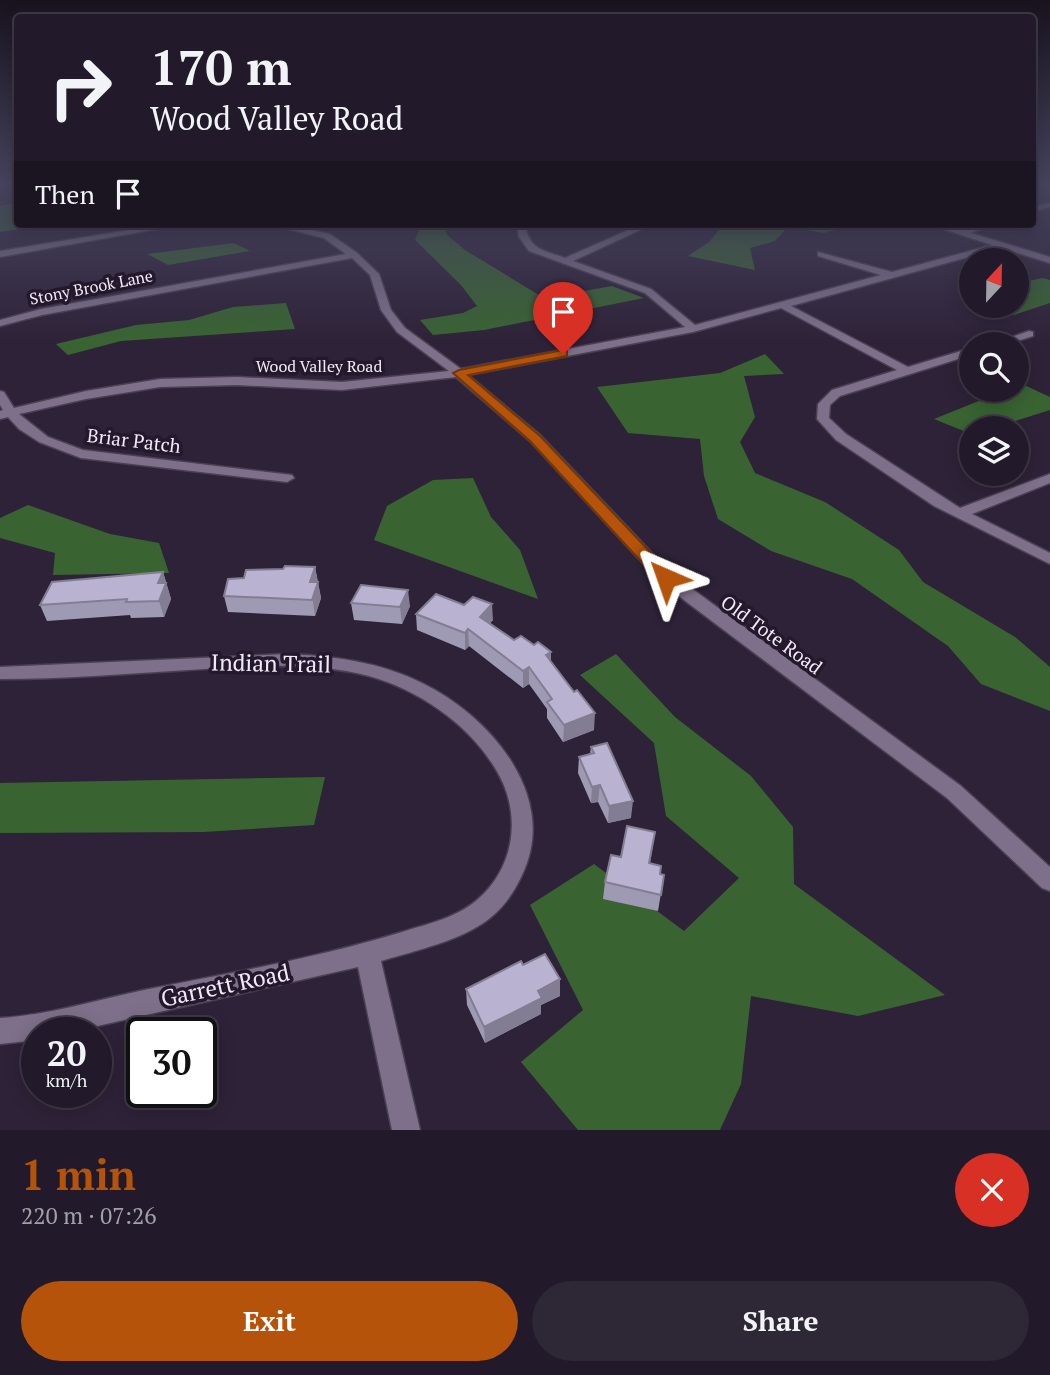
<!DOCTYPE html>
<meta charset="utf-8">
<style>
body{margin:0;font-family:"PT Serif",serif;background:#2e2736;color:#f1f3f6;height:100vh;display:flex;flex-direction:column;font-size:26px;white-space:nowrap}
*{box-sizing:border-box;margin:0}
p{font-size:23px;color:#a2a1a8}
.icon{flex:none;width:38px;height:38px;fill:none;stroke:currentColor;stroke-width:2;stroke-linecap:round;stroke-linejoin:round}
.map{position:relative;height:1130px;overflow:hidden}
.panel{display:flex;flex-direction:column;background:#221a2a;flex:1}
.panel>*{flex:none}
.top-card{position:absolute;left:14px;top:14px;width:1022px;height:214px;border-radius:7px;box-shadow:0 4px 18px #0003,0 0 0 2px #3f3847;background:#221a2a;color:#f1f3f6;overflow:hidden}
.needle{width:46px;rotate:22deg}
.fabs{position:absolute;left:959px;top:248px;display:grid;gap:14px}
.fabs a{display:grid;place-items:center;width:70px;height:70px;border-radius:50%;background:#221a2a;box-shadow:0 4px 18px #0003,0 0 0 2px #3f3847;font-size:35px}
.speed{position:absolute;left:21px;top:1017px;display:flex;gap:14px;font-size:35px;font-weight:700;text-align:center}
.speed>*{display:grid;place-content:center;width:91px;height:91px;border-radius:50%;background:#221a2a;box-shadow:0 4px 18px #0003,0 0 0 2px #3f3847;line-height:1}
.speed small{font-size:18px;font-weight:400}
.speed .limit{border:4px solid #111;border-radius:10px;background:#fff;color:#111}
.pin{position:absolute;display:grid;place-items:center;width:60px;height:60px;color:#fff;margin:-72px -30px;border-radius:50% 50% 50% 0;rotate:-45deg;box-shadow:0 0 7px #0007}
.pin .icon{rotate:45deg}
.me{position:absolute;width:77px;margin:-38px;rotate:317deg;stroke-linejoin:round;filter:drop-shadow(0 0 5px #0008)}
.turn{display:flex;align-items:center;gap:24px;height:147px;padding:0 21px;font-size:32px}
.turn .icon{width:91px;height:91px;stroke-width:2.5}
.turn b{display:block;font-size:49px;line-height:60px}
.then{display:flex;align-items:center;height:66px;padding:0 21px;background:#0003;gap:14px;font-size:26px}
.round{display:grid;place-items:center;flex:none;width:74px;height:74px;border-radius:37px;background:#2e2736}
.head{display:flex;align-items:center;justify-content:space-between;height:119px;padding:0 21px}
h1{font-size:42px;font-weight:800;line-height:52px;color:#b45309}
.primary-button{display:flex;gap:14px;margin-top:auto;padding:14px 21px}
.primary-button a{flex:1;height:80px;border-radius:42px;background:#b45309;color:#fff;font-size:28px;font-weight:800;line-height:80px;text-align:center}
.primary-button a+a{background:#2e2736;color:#f1f3f6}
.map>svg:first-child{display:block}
</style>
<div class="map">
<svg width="1050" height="1130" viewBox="0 0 1050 1130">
<rect width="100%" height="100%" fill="#2e2238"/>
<path fill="#396432" d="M17,202L18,224H52L0,232V206Z
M413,224H444L447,235L465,250L544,298L612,286L644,298L484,330L433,335L420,320L463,313L477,306L461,285L415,240L419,229Z
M724,224H809L835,230L824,233L788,227L775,241L750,248L755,270L688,256L709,242Z
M234,243L250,251L168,265L147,254Z
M1043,278L1050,280V303L1014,315L988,306H1017V283Z
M286,303L295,329L121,341L68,355L56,344L136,325L189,320L233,307Z
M765,354L784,374L744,376L755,417L740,442L755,473L825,502L899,550L923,582L1015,637L1050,667V711L981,684L948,646L852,579L771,551L718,519L704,476L700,439L628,433L597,387L720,373Z
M1022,384L1050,397V410L990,429H971V434L934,419L1006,390H1017V386Z
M473,478L491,517L520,550L538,599L374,540L387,506L433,480Z
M28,505L110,534L159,543L169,573L53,575L55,553L0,538V518Z
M616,654L675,717L751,776L793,827L794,884L945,995L858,1016L751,996L741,1084L720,1130H578L521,1062L583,1010L530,905L594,864L684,931L739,878L666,816L654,743L580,675Z
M325,777L314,825L203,832L0,833V783Z"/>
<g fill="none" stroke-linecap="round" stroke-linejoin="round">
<defs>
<path id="street" d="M1050,203V207L1032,212V207Z
M166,224H185L0,257V251Z
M267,224H283L330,234L357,253L379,274L391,310L405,328L461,369L685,327L645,293L529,251L519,237L517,224H525C529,250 543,250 565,258L642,224H653L573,261L651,289L695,325L881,275L818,256V252L892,272L992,245L928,224C940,224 953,231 964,230C974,229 982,224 993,224L971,233L1050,257V263L1001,248L791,306L908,367L971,348V355L840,396L830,405L829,418L846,434L960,508L1050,474V483L972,514L1050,553V564L934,506L836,440L817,419L818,404L832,390L897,370L781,308L693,332L468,375L540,435L672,574L961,786L1050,867V891L1042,888L947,798L660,582L530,441L456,377L342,390L237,385L160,387L86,399L19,414L48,437L83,450L292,475L294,478L287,482L81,458L39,442L19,429L8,417L0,419V411L3,410L0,405V391L4,392L14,408L86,391L160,379L237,377L342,382L449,371L397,332L381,310L370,275L352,258L42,315L0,326V320L41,309L346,254L324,238Z
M1029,331L1033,332V336L1005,345H988Z
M287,654C334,656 380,662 422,683C490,716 560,797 522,875C514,892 505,906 490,918C461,941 417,950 381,961L420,1130H392L358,967L71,1032H37V1040L0,1044V1018C49,1015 96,1000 144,990C230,973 317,958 402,932C427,924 456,918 477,900C511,871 521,825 503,783C479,731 423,691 369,676C311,661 247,666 188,670C125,674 63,679 0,679V667Z"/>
</defs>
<use href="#street" stroke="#4a4053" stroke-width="3"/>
<use href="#street" fill="#7e708a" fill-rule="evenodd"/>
</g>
<path fill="#9f9ab4" d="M315,567L321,598L315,616L228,612L224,596L244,578L283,569Z
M163,572L171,599L164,617L131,618L130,615L47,621L40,605Z
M351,603L410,606L402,624L354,620Z
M464,605L493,620L490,623L514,640L551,662L594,730L563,742L547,718V709L529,684L523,688L469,646L465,650L417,630L416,614Z
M591,747L631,818L608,823L598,802L591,803L578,773L579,757L590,754Z
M655,832L650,863L660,874L664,875L658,911L603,899L605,882L621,857Z
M523,965L560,996L541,1005V1014L485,1043L467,1005L466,989Z"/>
<path fill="#827d92" d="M315,567L321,598L315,616L310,582Z
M163,572L171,599L164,617L159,601L158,583Z
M408,590L410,606L402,624L400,607Z
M492,604L493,620L481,633L480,617Z
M468,629L469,646L465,650V633Z
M551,652V668L546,655Z
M529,667V684L523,688V671Z
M595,713L594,730L563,742L564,725Z
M600,785L598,802L591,803L592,787Z
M633,801L631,818L608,823L609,806Z
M560,979V996L541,1005V1014L485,1043L484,1027L538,991Z"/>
<path fill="#b9b3d1" stroke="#827d92" stroke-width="2" d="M285,566L315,567L310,582H318L312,600L224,596L228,579L244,578L246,570L283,569Z
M163,572L158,583H166L159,601L126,602L127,599L40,605L52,582Z
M361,585L408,590L400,607L351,603Z
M436,594L464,605L473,597L492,604L480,617L514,640L521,636L534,645L538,642L551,652L546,655L574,692L577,690L595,713L564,725L547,702L552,699L529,667L523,671L468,629L465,633L416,614Z
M607,743L633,801L609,806L600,785L592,787L579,757L594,753L591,747Z
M627,826L655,832L649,863L661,866L660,874L664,875L661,895L605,882L611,855L621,857Z
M545,954L560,979L538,991L542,998L484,1027L466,989L521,961L523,965Z"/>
<linearGradient id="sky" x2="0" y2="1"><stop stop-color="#19131f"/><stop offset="0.54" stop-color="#46445e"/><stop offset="1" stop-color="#46445e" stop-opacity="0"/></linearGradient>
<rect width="1050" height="342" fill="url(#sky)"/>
<path fill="#b45309" stroke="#753606" stroke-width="2" d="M563,350L567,351V356L468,375L540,436L672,575L674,578L672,582H660L530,441L453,373L459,370Z"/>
<g text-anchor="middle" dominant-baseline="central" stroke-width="7" stroke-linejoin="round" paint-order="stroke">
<g font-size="16" fill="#f0e9f7" stroke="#24182d">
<text transform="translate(91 287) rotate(-11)">Stony Brook Lane</text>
<text x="319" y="366">Wood Valley Road</text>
</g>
<g font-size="19" fill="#f0e9f7" stroke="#24182d">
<text transform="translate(134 440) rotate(7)">Briar Patch</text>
<text transform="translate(772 634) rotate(36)">Old Tote Road</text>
</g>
<g font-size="23" fill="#f0e9f7" stroke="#24182d">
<text transform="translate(271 663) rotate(1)">Indian Trail</text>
<text transform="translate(225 985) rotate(-12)">Garrett Road</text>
</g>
</g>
</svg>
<div class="fabs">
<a><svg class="needle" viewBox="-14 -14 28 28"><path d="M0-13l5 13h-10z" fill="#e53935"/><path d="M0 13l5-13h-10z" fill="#a2a1a8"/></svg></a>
<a><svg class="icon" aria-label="search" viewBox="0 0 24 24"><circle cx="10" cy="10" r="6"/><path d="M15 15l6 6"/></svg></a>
<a><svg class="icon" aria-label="layers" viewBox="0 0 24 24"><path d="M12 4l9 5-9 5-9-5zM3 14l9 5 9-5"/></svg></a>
</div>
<div class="speed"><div>20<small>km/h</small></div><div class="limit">30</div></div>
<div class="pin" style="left:563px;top:354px;background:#d93025"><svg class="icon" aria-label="arrive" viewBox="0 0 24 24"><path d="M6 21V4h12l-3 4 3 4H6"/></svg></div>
<svg class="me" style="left:666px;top:578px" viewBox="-20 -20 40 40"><path d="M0-17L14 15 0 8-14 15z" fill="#b45309" stroke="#fff" stroke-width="4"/></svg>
<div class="top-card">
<div class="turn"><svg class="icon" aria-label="right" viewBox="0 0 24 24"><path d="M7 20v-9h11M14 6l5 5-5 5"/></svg><div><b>170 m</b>Wood Valley Road</div></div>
<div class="then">Then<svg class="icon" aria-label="arrive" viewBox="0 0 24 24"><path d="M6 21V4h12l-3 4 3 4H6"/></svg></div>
</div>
</div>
<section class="panel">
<div class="head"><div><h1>1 min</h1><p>220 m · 07:26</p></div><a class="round" style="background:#d93025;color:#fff"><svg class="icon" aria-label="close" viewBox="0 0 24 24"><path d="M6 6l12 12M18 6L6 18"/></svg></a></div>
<div class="primary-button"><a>Exit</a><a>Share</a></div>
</section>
